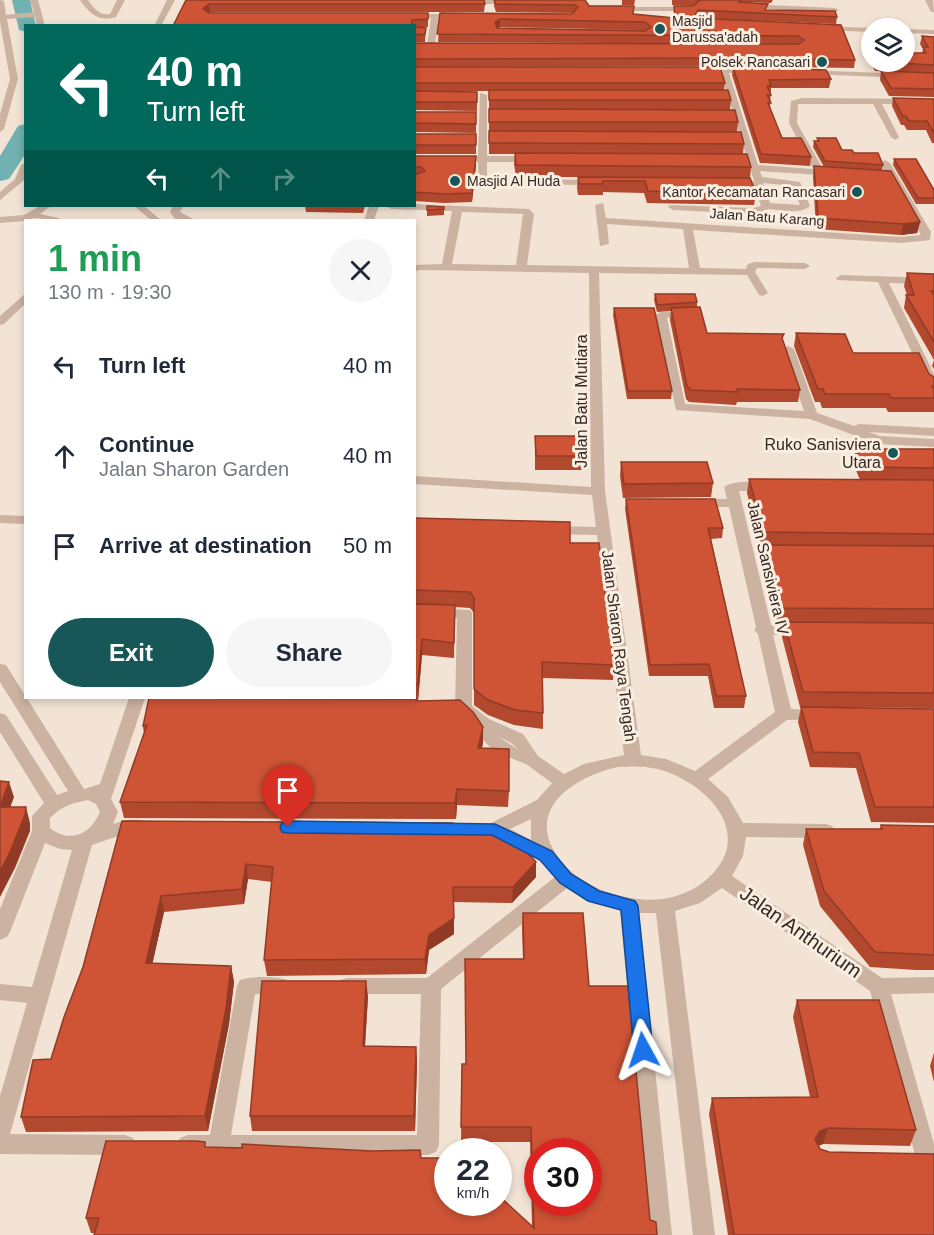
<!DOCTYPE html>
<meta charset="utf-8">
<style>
body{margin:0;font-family:Helvetica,sans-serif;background:#f6f6f7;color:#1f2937;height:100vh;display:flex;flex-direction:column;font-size:22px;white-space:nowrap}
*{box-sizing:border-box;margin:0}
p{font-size:20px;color:#747a83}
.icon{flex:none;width:33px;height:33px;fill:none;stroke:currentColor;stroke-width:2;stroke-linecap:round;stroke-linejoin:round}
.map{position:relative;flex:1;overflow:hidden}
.panel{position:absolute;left:24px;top:219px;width:392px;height:480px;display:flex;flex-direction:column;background:#fff;border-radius:0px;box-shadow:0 3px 9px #0003}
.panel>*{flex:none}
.guide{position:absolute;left:24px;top:24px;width:392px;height:183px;border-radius:0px;box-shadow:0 3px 9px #0003;background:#00695c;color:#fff;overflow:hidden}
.controls{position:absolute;left:861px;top:18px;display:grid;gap:12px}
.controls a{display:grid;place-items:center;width:54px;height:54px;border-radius:50%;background:#fff;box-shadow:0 3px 9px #0003;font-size:30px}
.speed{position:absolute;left:434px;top:1138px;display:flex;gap:12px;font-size:30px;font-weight:700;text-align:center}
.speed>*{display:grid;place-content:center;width:78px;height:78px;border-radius:50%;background:#fff;box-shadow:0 3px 9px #0003;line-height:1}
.speed small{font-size:15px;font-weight:400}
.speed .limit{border:9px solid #d22;background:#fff;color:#111}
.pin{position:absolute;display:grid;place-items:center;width:51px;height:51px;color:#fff;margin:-62px -26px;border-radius:50% 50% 50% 0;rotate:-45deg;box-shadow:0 0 6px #0007}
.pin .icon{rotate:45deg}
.me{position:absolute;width:66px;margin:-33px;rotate:355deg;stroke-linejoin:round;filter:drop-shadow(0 0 4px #0008)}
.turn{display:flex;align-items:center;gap:21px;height:126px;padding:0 24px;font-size:27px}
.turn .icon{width:78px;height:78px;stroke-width:2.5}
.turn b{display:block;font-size:42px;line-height:51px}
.lanes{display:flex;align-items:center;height:57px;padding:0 24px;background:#0003;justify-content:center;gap:30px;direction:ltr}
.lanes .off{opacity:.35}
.round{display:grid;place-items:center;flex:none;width:63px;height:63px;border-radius:32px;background:#f6f6f7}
.summary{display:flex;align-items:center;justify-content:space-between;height:102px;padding:0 24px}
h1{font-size:36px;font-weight:800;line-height:45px;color:#1e9e55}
.primary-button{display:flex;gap:12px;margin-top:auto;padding:12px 24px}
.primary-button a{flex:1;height:69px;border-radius:36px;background:#175758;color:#fff;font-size:24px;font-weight:800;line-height:69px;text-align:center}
.primary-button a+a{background:#f6f6f7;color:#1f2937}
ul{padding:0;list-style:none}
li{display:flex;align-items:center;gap:18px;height:90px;padding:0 24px}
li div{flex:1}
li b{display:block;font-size:22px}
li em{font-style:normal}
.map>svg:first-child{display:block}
</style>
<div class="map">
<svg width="934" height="1235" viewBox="0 0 934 1235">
<rect width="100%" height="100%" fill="#f2e3d5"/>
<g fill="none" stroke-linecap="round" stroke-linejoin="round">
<path fill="#72b1b1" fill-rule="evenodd" d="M12,0H30L36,26H26V32L19,30Z
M26,124V153L9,179L0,181V156L18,126Z"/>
<path fill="#cbb2a1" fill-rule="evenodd" d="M0,0L4,1L6,15L34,12L30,0H38L45,26H37L35,17L7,19L18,79L4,129L0,132V114L10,79L0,22Z
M80,0H88C94,8 99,16 110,14L117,0H125L116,17C98,22 90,14 80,0Z
M167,0H175L161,26H154Z
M214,0H222L209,26H202Z
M464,0H514L517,2L513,4H465L461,2Z
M925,0H933L934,12H931Z
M748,4L835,8L839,10L835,12L745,8Z
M614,7H692L696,9L692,11H611Z
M405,14H459L463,16L459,18H438L435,46L431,48L427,46L431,18H408Z
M823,26L872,28H875H872V32L820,30Z
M904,29L934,30V34L904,33Z
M697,68L751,69L755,71L751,73H729L758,165L813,169L789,123L791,101L802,98L934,99V105L882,104L899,137L895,140L891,137L873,104H798L797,123L823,169L831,172L820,175L760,171L762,177L800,182L810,206C799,215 782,210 768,209L765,212L753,214L673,210L668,207L670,205L753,208L761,206L755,187H734L729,184L734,181H754L721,73L700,72L696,70ZM763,183L793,186L800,205L770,203Z
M805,70L934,75V79L808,74H805Z
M480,93L487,95V156H534L539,159L534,162H487V179L596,180L601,183L599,185L479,184L478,162L469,159L478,156Z
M885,160L890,163L931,232L930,240L901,243L693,230L700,268L746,269L748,264L755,262L805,263L810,266L805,269L757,268L755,272L768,293L763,296L759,295L747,275L599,273L605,491L641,755L666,759L695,771L775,712L758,634L754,630L756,627L729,507H696L689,503L696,499H727L724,487C732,480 768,480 776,487L769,491H739L771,625H802L810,630L802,635H773L791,709L826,711L828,715L826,719L787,720L708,779L728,797L743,823L826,824L832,826L835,831L832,836L826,838L746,837L743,856L732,876L882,978L934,977V993L891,994L934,1144V1165L927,1168L919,1165L916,1158L870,991L722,888L700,903L675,911L715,1235H693L656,913H639L672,1235H650L620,910L587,899L567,888L441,989L439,1145L436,1152L428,1155H188L180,1152L177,1145L180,1138L188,1135H210L237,986L240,980C253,976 275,976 288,980L291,986L288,992L281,994H255L231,1135H417L421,994H347L340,992L337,986L340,980L347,978H427L555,877L541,860L494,837L486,829L489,824L537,800L552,783L526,764L495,752L484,741L476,727L455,708L457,618L414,617V607L470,610L472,613V706L489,719L523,734L538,756L564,774L584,764L624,755L597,535L549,534L542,530L549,526L596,527L592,495L414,484V476L591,487L589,273L419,270L414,272V265L442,264L452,211L391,209L386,206L414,204L529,209L534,214L527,265L689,268L683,229L607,224L609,244L600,246L595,205L603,203L606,218L901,237L921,235L880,163ZM462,212L523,214L516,265L452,264ZM497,736L511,743L519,750ZM618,767C631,766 645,766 658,769C702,781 752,827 715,871C703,885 690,892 673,897C633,907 573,888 553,849C529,804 580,775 618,767ZM531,819V840L510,829Z
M26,162L24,180L0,200V192L15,179L21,165Z
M40,206H51L40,214L59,218L60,220L33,218L26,221L0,223V217L24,215Z
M134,206H144L161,220H151Z
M173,206H183L180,212L195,220L175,219L170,212Z
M369,206H379L374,220H364Z
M841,275L934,278V284L889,283L934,374V390L928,386L878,282L837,280L836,278Z
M26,293V303L4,324L0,325V316Z
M689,311L695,314L693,316L667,318L685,404L804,411L782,349L788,346L794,349L817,413L854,426L859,424L934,428V436L869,432L880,436L934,439V447L878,444L810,419L676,410L655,315L661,312Z
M0,515L26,516V524L0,523Z
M0,664L6,665L84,789L100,784L129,698H145L111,799L118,812L113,824C124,820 134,818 146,821L149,826L146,831L127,833L92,845L10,1134L125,1135L133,1138L136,1145L133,1152L125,1155L0,1154V1096L27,1003L0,1000V984L32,987L72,850L60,849L45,843L10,932L7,937L0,940V909L32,831V816L44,803L0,732V713L6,715L57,795L68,791L0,682ZM88,800L96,804L100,812C91,834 70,844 50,828V818C62,806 72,803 88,800Z"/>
</g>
<path fill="#b2482e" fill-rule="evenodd" d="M186,0L485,4L484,12H210L209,13H428V27H416L426,28L425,42H414V26H173Z
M494,0L589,6L634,14L674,18V6L693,5H672V0H773L771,3L743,2V3L767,10L837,17L836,24L697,18L841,25L855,60L854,68L724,66L414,67V43L798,44L438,42L440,13L572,14L573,13L496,12L494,6ZM500,27L644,30H645L498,28Z
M622,0H635L634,5H622Z
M922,36L934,37V97L889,96L880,80L881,71L892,72L875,71L869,60L870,52H872V62H904L922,53L923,49L920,44Z
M414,67L725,83L724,90L731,100L730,110L738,122L737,132L744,144L743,153L751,167L750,178L756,193L754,205L647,203L644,193L603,192V195H578L577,188L578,177H516L514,164L515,154H489V91H414Z
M733,67L831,79L829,88H771L770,109L782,138L811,157L810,166L760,163L732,75Z
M414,91L477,92V111L414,110Z
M893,98L934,99V143H932L926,130H907L904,125H901L892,106Z
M414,112H476V133L414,132Z
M414,134H476V154H414Z
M817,138L842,150L883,165L882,170L920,222L917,233L901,235L816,229L813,177L814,166L824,167L813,147L814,141H817Z
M414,156L476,164L472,202L444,203L414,201Z
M894,159L934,190V204H916L893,165Z
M305,206H365L363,213L306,212Z
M427,206L444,207V215L427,216Z
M907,273L934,274V369L932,366L934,360L904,308L906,295H907L904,286Z
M655,294L697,302V307L707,333L783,342L800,390L798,402H737L736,405L689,402L686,399L670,320L671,311L657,312L654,300Z
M614,308L672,391L671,399H627L613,315Z
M796,333L853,353L929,374L934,377V412H888L886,408H822L820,402H815L794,346Z
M535,436L588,456L587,470H535Z
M856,449H934V708L800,707L782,637L784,623H778L762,559L764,547H761L747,493L749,479L860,480L853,463Z
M621,462L713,483L711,497L623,498L620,476Z
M626,499L723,528L722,538L711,539L746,696L744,708H714L708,676H649L625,509Z
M414,518L570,543L614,665L613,680L543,678V729L514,725L488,715L474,705V613L470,608L455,607L454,658L422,655L418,700H416V701L483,727V743L482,748L509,791L508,807L457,805L456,819L124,818L120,802L144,734L143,726L293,698H414Z
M801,707L934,709V823L871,822L856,768L810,767L798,722Z
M122,821L453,823V829L536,877L512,903L453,902L454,934L429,950L426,974L267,976L264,960L272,882L248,879L244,904L164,912L152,964L231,966L234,982L229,1024L208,1131L26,1132L21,1117L51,1059L83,967Z
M881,825L934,826V970H916L870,967L820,906L803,845L806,829H880Z
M523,913L589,986L650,1220L657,1235L91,1233L86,1218L206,1147L421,1158L532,1226L530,1142H461L462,1064H466L523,959L522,928Z
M368,996L365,1046L416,1047L417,1063L415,1131H252L250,1116Z
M797,1000L916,1130L910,1146L823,1144L818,1146L820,1149L829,1152L934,1235H728L709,1114L712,1098L810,1097L793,1017Z
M934,1053V1082L930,1066Z"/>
<path fill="#913b26" d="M209,4L210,12L204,17L203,9Z
M500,19V27L495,29V22Z
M476,156V164L472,202V193Z
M920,222L917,233L901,235L903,224Z
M422,639V655L418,700V684Z
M483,727V743L478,764V748Z
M9,782L14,797L5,822L0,807Z
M457,789V805L456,819L455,803Z
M26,807L30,823V831L15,868L0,897V872Z
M536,862V877L512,903L513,887Z
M246,864L248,879L244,904L242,889Z
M161,896L164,912L149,979L146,963Z
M454,918V934L429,950L426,974L425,959L429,935Z
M231,966L234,982L229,1024L208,1131L205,1116Z
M366,981L368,996L364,1062L363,1046Z
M416,1047L417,1063L415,1131L414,1116Z
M828,1128L823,1144L815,1147V1139L820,1131Z"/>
<path fill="#cf5436" stroke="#913b26" stroke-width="1.5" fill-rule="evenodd" d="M186,0H484L485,4H209L203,9L209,13H428V19L412,20V26H173Z
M494,0H585L589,6H634L633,14L675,18L674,6H693L699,1L697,0H741L739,2L768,4L765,10L835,11L837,17L698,10L693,18L841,25L855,60L725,58L414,59V43L799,44L804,40L798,36L437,34L440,13L572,14L578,7L575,5L496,4ZM500,19L645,22L651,27L645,31L497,28L495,22Z
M414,27L426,28L425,34L414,35Z
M922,36L934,37V65L876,62H875H904V53H926L923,47H928Z
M414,67H720L725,83H414Z
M733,67L826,70L831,79L769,80L771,86H767L771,95H767L771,103H768L782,138H801L811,157L761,154Z
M881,71L934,73V89L891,88Z
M489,90H728L731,100H489Z
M414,91L477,92V102H414Z
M893,98L934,99V133L927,121H909L906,116H903Z
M489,109L735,110L738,122H489Z
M414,112H476V124L414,123Z
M489,131L741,132L744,144L489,143Z
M414,134H476V145H414Z
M817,138H836L842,150H852L854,153H878L883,165L825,161L814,141H819Z
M515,153L747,154L751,167L516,165Z
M414,156H476L472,193L444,194L414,192V175L425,171L421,167H414Z
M894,159H916L934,190V198H918Z
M814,166L891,171L920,222L903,224L818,218Z
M578,177L750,178L756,193L648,191L645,181H603V184H579Z
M427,206L444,207V209L427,210Z
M907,273L934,274V291H931L934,295V342L906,295H914Z
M655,294H695L697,302L657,305Z
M700,307L707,333L784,334L782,338L800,390L737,389L738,392L691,390L687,386L671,308Z
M614,308H654L672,391H628Z
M796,333L845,334L853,353H919L929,374L934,377V386H932L934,390V398H891L889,394H825L823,389H818Z
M535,436H586L588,456H536Z
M856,449H934V468L863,467Z
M621,462H707L713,483L624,484Z
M749,479L934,480V534L764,532Z
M626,499H715L723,528H708L746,696H716L709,664L650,665Z
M414,518L570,522V543H599L614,665L542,662L543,713L515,710L488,700L474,689V598L470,592L414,590Z
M764,545L934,546V609L781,608Z
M414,604L455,605L454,643L422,639L418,684H414Z
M784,622L934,623V693L803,692Z
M149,698L416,699V701L460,700L473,712L483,727L478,748L509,749V791L457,789L455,803L120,802L147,725L143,726Z
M801,707L934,709V807H875L859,753L813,752Z
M0,781L9,782L0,807H26L25,815L10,852L0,872Z
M122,821L453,823V829L503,828L508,831L536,862L513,887H453L454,918L429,935L425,959L264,960L273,867L246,864L242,889L161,896L146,963L231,966L226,1009L205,1116L21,1117L33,1060L51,1059L64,1017L83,967Z
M881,825L934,826V955L875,952L824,891L806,829H882Z
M523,913H583L589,986H628L650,1220L656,1222L657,1235H94L99,1218H86L106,1141H196L205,1142V1147L242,1148V1144L372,1151L420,1150L421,1158H447V1203H498V1195L534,1228L531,1127H461L462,1064H466L465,959H524ZM537,1152H588V1203H537Z
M262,981H366L363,1046L416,1047L414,1116H250Z
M797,1000H879L916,1130L828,1128L820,1131L815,1139L820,1149L829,1152L934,1154V1235H734L712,1098L818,1097Z"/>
<path fill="#1a73e8" stroke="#114b97" stroke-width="1.5" d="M288,821L495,824L552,851L571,874L599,891L635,901L638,906L653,1050L650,1056L643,1058L637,1056L634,1050L621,910L588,901L560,883L540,860L492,835L288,833L282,832L280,827L282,823Z"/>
<g fill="#175758" stroke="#faeee1" stroke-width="2">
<circle cx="660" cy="29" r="6"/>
<circle cx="822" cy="62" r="6"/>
<circle cx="455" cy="181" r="6"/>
<circle cx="857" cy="192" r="6"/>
<circle cx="893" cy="453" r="6"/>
</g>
<g text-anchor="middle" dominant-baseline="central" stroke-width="6" stroke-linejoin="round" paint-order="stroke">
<g font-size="14" fill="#342924" stroke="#faeee1" text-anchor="start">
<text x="672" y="21">Masjid<tspan x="672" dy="16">Darussa'adah</tspan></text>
<text x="810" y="62" text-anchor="end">Polsek Rancasari</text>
<text x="467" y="181">Masjid Al Huda</text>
<text x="845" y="192" text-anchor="end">Kantor Kecamatan Rancasari</text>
</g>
<g font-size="14" fill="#342924" stroke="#faeee1">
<text transform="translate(767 217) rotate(4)">Jalan Batu Karang</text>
</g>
<g font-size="16" fill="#342924" stroke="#faeee1">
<text transform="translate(581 401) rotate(-90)">Jalan Batu Mutiara</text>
<text transform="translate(768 568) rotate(77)">Jalan Sansiviera IV</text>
<text transform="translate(619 646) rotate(83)">Jalan Sharon Raya Tengah</text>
</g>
<g font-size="16" fill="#342924" stroke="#faeee1" text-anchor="end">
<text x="881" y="444">Ruko Sanisviera<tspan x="881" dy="18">Utara</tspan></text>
</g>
<g font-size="20" fill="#342924" stroke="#faeee1">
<text transform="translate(801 932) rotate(35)">Jalan Anthurium</text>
</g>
</g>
</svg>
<div class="controls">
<a><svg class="icon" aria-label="layers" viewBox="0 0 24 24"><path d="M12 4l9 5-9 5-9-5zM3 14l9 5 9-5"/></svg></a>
</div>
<div class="speed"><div>22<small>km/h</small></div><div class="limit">30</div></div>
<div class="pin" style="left:288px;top:827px;background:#d93025"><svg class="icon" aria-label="arrive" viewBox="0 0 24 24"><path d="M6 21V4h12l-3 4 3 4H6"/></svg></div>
<svg class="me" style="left:643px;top:1050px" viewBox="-20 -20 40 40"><path d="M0-17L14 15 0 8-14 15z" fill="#1a73e8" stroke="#fff" stroke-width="4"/></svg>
<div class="guide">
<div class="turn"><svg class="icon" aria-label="left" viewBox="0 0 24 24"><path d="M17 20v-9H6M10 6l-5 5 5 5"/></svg><div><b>40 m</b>Turn left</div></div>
<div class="lanes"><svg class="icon" aria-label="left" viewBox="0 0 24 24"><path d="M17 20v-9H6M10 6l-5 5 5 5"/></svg><svg class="icon off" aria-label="ahead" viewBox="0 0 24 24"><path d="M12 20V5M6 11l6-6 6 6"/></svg><svg class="icon off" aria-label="right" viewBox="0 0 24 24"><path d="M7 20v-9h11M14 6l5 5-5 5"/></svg></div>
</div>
<section class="panel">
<div class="summary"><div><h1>1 min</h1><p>130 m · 19:30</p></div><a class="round"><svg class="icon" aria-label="close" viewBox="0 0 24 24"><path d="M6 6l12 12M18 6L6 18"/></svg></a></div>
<ul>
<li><svg class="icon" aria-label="left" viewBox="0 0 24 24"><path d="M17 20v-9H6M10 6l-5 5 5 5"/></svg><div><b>Turn left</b></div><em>40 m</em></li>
<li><svg class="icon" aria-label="ahead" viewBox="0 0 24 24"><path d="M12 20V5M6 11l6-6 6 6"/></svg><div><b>Continue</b><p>Jalan Sharon Garden</p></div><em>40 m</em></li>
<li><svg class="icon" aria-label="arrive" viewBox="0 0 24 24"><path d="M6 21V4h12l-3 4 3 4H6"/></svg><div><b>Arrive at destination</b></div><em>50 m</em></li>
</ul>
<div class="primary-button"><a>Exit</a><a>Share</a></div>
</section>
</div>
